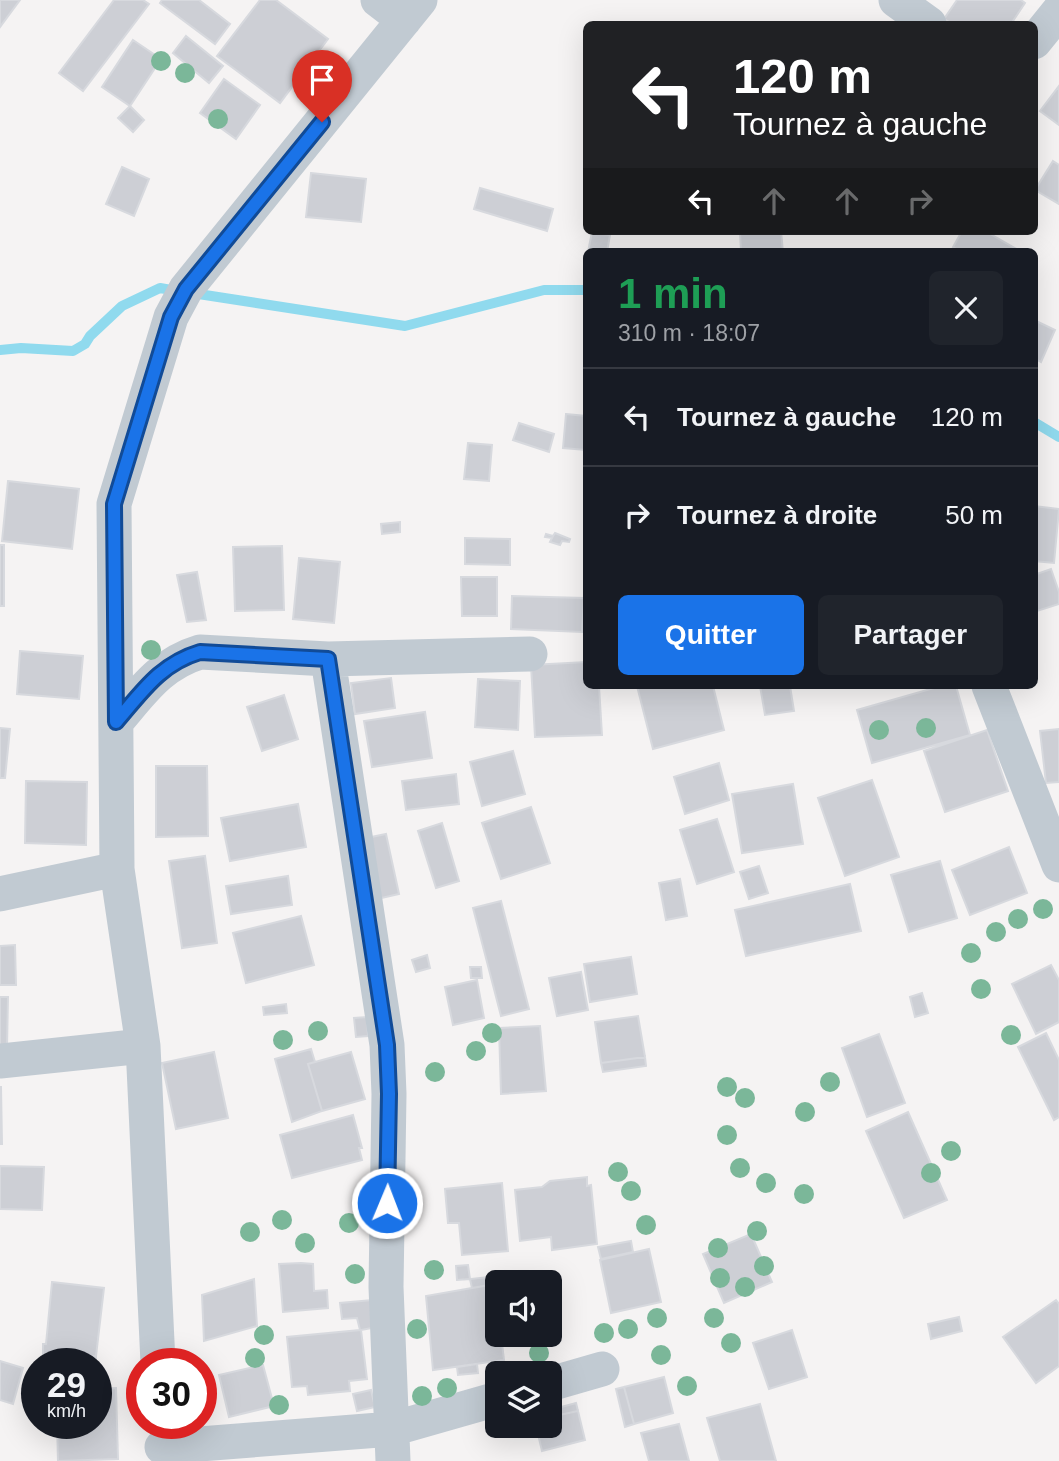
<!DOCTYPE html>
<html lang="fr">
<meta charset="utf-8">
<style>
body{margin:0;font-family:Arial,sans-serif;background:#20242c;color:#f1f3f6;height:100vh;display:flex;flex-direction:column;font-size:26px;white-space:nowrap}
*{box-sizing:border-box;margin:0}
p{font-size:23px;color:#9ea1a6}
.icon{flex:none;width:38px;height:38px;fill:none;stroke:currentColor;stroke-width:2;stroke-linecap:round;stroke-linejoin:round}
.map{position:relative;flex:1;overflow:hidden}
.sheet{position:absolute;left:583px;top:248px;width:455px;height:441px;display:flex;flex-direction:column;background:#171b24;border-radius:10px;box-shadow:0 7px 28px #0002}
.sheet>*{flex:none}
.guide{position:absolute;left:583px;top:21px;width:455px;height:214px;border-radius:10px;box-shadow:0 7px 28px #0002;background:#202124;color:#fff;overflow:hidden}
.controls{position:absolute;left:485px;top:1270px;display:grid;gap:14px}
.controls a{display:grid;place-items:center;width:77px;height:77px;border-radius:10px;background:#171b24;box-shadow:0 7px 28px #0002;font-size:35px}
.speed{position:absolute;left:21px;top:1348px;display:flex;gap:14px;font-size:35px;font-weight:700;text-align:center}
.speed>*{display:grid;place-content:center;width:91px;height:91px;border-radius:50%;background:#171b24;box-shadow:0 7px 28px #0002;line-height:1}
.speed small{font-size:18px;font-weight:400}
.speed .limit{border:10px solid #d22;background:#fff;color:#111}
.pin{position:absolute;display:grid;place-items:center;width:60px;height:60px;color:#fff;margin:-72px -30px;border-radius:50% 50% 50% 0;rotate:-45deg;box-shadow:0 0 7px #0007}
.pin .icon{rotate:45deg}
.me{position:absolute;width:77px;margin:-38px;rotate:1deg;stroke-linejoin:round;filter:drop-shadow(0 0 5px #0008)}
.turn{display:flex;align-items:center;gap:24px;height:147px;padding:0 35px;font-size:32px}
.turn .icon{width:91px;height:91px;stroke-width:2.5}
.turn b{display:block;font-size:49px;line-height:60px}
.lanes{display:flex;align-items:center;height:66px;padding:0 35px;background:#0003;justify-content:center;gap:35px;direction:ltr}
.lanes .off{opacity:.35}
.round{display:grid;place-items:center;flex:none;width:74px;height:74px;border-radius:10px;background:#20242c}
.summary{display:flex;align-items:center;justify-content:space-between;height:119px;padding:0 35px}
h1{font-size:42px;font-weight:700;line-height:52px;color:#1e9e55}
.button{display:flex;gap:14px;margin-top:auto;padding:14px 35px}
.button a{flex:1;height:80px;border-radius:10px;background:#1a73e8;color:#fff;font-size:28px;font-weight:700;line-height:80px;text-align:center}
.button a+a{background:#20242c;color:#f1f3f6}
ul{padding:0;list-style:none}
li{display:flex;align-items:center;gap:21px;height:98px;padding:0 35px;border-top:2px solid #363941}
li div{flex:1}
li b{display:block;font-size:26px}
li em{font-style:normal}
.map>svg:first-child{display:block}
</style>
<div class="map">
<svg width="1059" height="1461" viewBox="0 0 1059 1461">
<rect width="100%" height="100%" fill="#f5f3f3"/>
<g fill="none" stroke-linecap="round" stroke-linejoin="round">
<path stroke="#90daee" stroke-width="10" d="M192,293L405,326L544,290H586
M0,350L21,348L73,351L85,344L90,336L122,306L160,288L177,291
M1034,422L1059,437"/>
</g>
<path fill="#cdcfd5" stroke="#d7d9de" stroke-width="2" d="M0,0H20L0,27Z
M114,0H143L149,4L83,91L59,73Z
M162,0H199L230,24L215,44L160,3Z
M260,0H276L328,39L280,103L217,56Z
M957,0H1021L1025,3L1011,24H953L944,19Z
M186,36L223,66L209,83L173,53Z
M133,40L161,59L130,106L102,87Z
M224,79L260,105L236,139L200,113Z
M1059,86V125L1040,111Z
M130,106L144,120L133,132L118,118Z
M1053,161L1059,165V204L1035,190Z
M122,167L149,179L134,216L106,204Z
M311,173L366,179L361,222L306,217Z
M480,188L553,209L547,231L474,209Z
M740,231H781L783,252H741Z
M962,231H985L1018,250L1017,252H962L953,247Z
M592,232L610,235L607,252H588Z
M1034,320L1055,330L1041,362L1034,358Z
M566,414L586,416V450L563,448Z
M519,423L554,434L549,452L513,440Z
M468,443L492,445L489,481L464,479Z
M8,481L79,489L72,549L2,541Z
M1034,506L1059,509L1054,563L1034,561Z
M400,522V532L382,534L381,524Z
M555,533L570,539L569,542L562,541L560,545L550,542L552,538L545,537L546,534L553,536Z
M465,538L510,539V565L465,564Z
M0,545H4V606H0Z
M282,546L284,610L235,611L233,547Z
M299,558L340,562L334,623L293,619Z
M1051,569L1059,592V604L1034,612V575Z
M197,572L206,620L187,622L177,575Z
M461,577H497V616H462Z
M512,596L584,598L582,632L511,629Z
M20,651L83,656L79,699L17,694Z
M586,662V686H599L602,735L535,737L531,665Z
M391,678L395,708L355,714L351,683Z
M478,679L520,681L518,730L475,727Z
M637,686H713L724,730L653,749Z
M760,686H790L794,711L765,715Z
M941,686H956L970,735L872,763L857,710Z
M284,695L298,739L262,751L247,707Z
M425,712L432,758L372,767L364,721Z
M0,728L10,729L5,778H0Z
M1059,729V782L1046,783L1040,731Z
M987,730L1008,791L945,812L924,751Z
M513,751L525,794L482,806L470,762Z
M719,763L729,800L685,814L674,777Z
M156,766H207L208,836L156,837Z
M456,774L459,804L406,810L402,781Z
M872,780L899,857L845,876L818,798Z
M26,781L87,782L86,845L25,843Z
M793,784L803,844L742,853L732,794Z
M298,804L306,847L230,861L221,818Z
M531,807L550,863L501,879L482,823Z
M717,819L734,872L697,884L680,830Z
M442,823L459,881L436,888L418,831Z
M386,834L399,894L355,904L342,843Z
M1009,847L1027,893L970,915L952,870Z
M205,856L217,943L182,948L169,861Z
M940,861L957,918L909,932L891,875Z
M759,866L768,893L749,899L740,872Z
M288,876L292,905L231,914L226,886Z
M680,879L687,916L666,920L659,883Z
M850,884L861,931L746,956L735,910Z
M501,901L529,1009L501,1016L473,908Z
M301,916L314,965L246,983L233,933Z
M15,945L16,985H0V946Z
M427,955L430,968L416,972L412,960Z
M631,957L637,994L590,1002L584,964Z
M1051,965L1059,980V1022L1036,1034L1012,984Z
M470,967H481L482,978H471Z
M581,972L588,1010L557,1016L549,978Z
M477,980L484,1018L453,1025L445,987Z
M922,993L928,1013L915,1017L910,997Z
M0,997H8L7,1047H0Z
M286,1004L287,1013L264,1015L263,1007Z
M638,1016L645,1057L601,1063L595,1022Z
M367,1017L368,1036L356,1037L354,1018Z
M540,1026L546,1091L501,1094L499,1028Z
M1046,1033L1059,1060V1117L1054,1120L1018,1047Z
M879,1034L905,1103L867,1117L842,1048Z
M311,1049L315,1062L308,1064L322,1111L292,1122L275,1059Z
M214,1052L228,1118L176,1129L162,1063Z
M351,1052L365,1099L322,1111L308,1064Z
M645,1057L646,1066L603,1072L601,1063Z
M0,1087H1L2,1144H0Z
M908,1112L947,1200L904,1218L866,1131Z
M353,1115L362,1148H359L362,1160L292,1178L280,1135Z
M0,1166L44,1167L42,1210L0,1209Z
M587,1177V1186L591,1185L597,1244L552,1250L551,1237L520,1241L515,1190L542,1187L550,1181Z
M502,1183L508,1251L462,1255L459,1223H448L445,1189Z
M751,1234L772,1282L724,1303L703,1254Z
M631,1241L633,1252L601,1259L598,1247Z
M649,1249L661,1302L611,1313L600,1260Z
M301,1263L313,1264L314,1291L327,1290L328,1308L283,1312L279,1264Z
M468,1265L470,1279L457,1280L456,1266Z
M488,1277L490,1285L472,1288L470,1279Z
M254,1279L257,1326L204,1341L202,1295Z
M52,1282L104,1288L96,1356L43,1358V1344H46Z
M495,1284L497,1335H501L504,1360L433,1370L426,1296Z
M372,1300L377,1327L361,1330L367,1379L349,1381L350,1391L308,1395L307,1386L292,1387L287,1337L360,1330L357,1318L342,1319L340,1303Z
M1056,1300L1059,1304V1366L1036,1383L1003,1337Z
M959,1317L962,1331L931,1339L928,1324Z
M792,1330L807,1377L769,1389L753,1343Z
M96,1356V1363H75V1357Z
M0,1361L23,1368L13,1404L0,1400Z
M477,1364L478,1373L458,1375L457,1367Z
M263,1365L274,1406L229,1417L219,1375Z
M664,1377L673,1413L634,1424L624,1387Z
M624,1387L634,1424L625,1427L616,1389Z
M116,1388L118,1459L58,1461L57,1423H96V1389Z
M371,1390L375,1407L357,1411L353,1394Z
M576,1403L578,1411L550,1417V1410Z
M760,1404L776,1461H720L707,1418Z
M578,1411L585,1440L542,1451L536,1426H550V1417Z
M679,1424L689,1461H649L641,1433Z"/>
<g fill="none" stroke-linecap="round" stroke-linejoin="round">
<path stroke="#c1cad2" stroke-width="35" d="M378,0L404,20
M896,0L929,24
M1034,42L1059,11
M328,659L387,1045L389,1094L386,1287L393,1461
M989,686L1059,865
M116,722C142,692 160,664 200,652L328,659L530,654
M0,894L117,869
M0,1061L143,1046
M158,1363L143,1046L117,869L114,504L171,317L186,289L420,0
M550,1384L602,1369
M162,1447L392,1429L497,1399"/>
</g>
<g fill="#7bb799">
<circle cx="161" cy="61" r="10"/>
<circle cx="185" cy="73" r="10"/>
<circle cx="218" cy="119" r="10"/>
<circle cx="151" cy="650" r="10"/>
<circle cx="926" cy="728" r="10"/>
<circle cx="879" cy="730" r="10"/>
<circle cx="1043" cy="909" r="10"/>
<circle cx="1018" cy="919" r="10"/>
<circle cx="996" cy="932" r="10"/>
<circle cx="971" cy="953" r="10"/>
<circle cx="981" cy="989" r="10"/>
<circle cx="318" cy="1031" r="10"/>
<circle cx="492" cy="1033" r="10"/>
<circle cx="1011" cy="1035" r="10"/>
<circle cx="283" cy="1040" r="10"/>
<circle cx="476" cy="1051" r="10"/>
<circle cx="435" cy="1072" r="10"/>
<circle cx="830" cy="1082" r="10"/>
<circle cx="727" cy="1087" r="10"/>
<circle cx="745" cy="1098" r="10"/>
<circle cx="805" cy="1112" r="10"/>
<circle cx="727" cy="1135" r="10"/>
<circle cx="951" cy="1151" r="10"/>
<circle cx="740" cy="1168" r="10"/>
<circle cx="618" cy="1172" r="10"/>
<circle cx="931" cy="1173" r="10"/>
<circle cx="766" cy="1183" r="10"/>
<circle cx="631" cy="1191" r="10"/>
<circle cx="804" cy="1194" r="10"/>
<circle cx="282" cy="1220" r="10"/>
<circle cx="349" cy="1223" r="10"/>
<circle cx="646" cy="1225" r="10"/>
<circle cx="757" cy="1231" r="10"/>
<circle cx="250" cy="1232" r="10"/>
<circle cx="305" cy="1243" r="10"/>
<circle cx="718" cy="1248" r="10"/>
<circle cx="764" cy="1266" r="10"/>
<circle cx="434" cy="1270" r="10"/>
<circle cx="355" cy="1274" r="10"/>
<circle cx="720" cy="1278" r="10"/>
<circle cx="745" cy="1287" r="10"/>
<circle cx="657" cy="1318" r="10"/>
<circle cx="714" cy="1318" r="10"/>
<circle cx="417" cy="1329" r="10"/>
<circle cx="628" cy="1329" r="10"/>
<circle cx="604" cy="1333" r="10"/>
<circle cx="264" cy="1335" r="10"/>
<circle cx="731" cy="1343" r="10"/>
<circle cx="539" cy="1353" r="10"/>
<circle cx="661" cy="1355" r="10"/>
<circle cx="255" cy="1358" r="10"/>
<circle cx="687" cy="1386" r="10"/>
<circle cx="447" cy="1388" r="10"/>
<circle cx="422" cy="1396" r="10"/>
<circle cx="279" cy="1405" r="10"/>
</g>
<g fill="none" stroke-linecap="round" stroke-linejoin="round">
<defs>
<path id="route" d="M322,122L186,289L171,317L114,504L116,722C142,692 160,664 200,652L328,659L387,1045L389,1094L387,1203"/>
</defs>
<use href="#route" stroke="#114b97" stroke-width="18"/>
<use href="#route" stroke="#1a73e8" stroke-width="12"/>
</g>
</svg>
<div class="controls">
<a><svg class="icon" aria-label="sound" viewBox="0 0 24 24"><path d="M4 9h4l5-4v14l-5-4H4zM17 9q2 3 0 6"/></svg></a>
<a><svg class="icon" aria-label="layers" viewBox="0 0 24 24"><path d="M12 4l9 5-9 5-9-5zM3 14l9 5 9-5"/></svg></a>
</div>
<div class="speed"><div>29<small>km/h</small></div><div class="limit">30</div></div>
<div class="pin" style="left:322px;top:122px;background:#d93025"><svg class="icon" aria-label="arrive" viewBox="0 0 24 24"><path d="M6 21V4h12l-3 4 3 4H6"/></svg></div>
<svg class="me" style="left:387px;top:1203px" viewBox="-20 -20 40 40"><circle r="17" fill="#1a73e8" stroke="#fff" stroke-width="3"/><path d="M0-11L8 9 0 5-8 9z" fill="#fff"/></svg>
<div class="guide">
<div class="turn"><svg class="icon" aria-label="left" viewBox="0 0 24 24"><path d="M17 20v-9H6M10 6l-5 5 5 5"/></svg><div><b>120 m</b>Tournez à gauche</div></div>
<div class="lanes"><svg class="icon" aria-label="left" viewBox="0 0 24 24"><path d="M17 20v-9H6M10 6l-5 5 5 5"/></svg><svg class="icon off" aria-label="ahead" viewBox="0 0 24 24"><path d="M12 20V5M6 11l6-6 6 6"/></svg><svg class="icon off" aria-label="ahead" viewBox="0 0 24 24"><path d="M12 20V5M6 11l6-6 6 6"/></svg><svg class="icon off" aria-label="right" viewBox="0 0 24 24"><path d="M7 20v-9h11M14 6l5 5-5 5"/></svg></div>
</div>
<section class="sheet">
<div class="summary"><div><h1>1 min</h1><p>310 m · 18:07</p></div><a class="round"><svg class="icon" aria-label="close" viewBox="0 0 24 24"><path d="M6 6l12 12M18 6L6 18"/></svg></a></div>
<ul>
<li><svg class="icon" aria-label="left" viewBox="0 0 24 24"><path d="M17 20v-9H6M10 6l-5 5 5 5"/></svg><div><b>Tournez à gauche</b></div><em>120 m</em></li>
<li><svg class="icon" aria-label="right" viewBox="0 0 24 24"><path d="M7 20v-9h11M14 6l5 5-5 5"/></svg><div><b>Tournez à droite</b></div><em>50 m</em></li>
</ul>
<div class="button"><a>Quitter</a><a>Partager</a></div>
</section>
</div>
